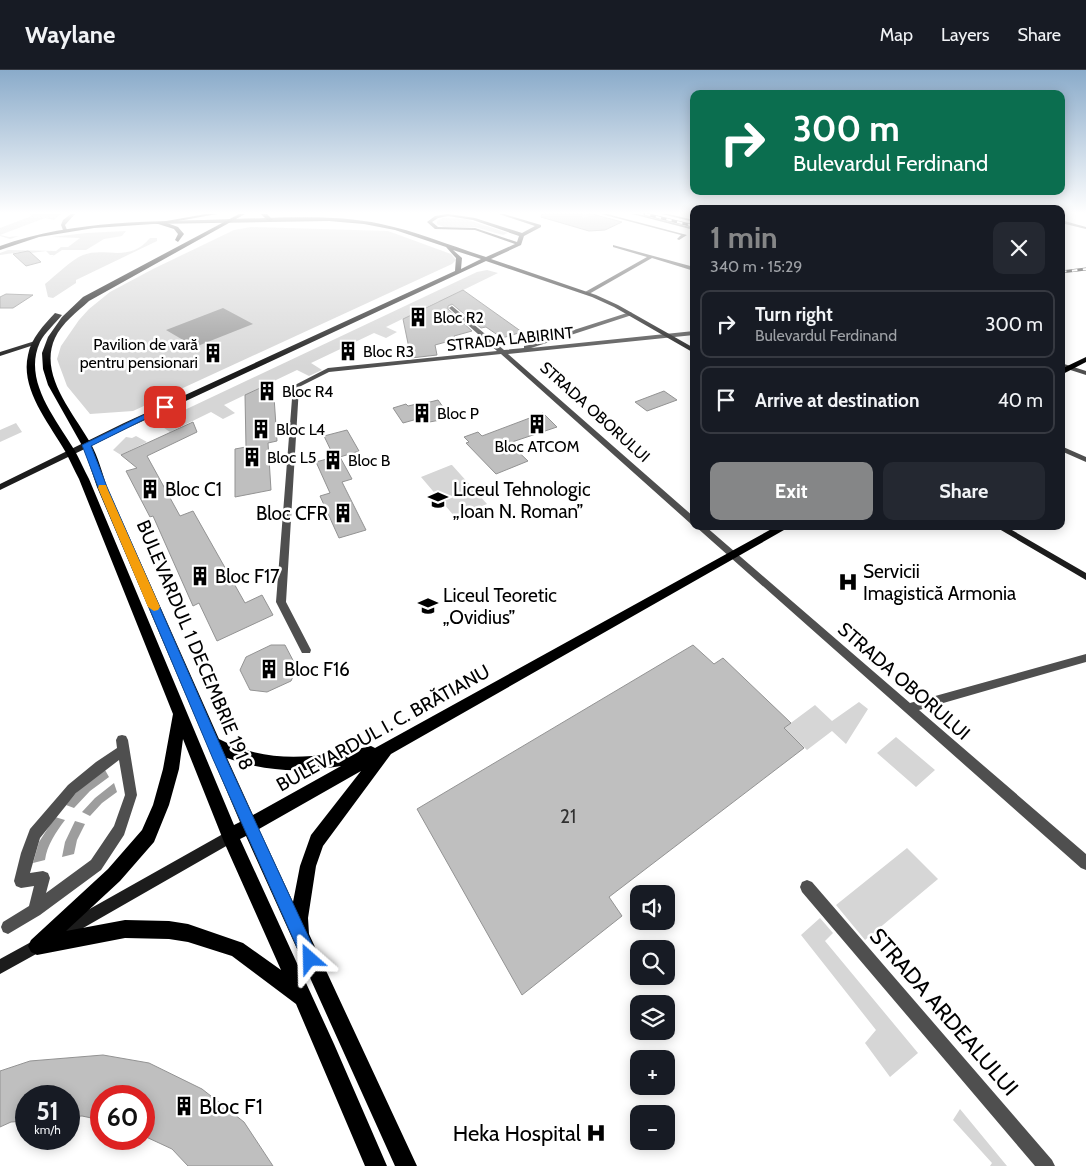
<!DOCTYPE html>
<meta charset="utf-8">
<style>
body{margin:0;font-family:Cabin,sans-serif;background:#242831;color:#f1f3f6;height:100vh;display:flex;flex-direction:column;font-size:19px;white-space:nowrap}
*{box-sizing:border-box;margin:0}
p{font-size:16px;color:#9ea1a6}
.icon{flex:none;width:28px;height:28px;fill:none;stroke:currentColor;stroke-width:2;stroke-linecap:round;stroke-linejoin:round}
.map{position:relative;flex:1;overflow:hidden}
.details{position:absolute;left:690px;top:135px;width:375px;height:325px;display:flex;flex-direction:column;background:#171b24;border-radius:10px;box-shadow:0 2px 12px #0003}
.details>*{flex:none}
.hud{position:absolute;left:690px;top:20px;width:375px;height:105px;border-radius:10px;box-shadow:0 2px 12px #0003;background:#0b6e4f;color:#fff;overflow:hidden}
.fabs{position:absolute;left:630px;top:815px;display:grid;gap:10px}
.fabs a{display:grid;place-items:center;width:45px;height:45px;border-radius:10px;background:#171b24;box-shadow:0 2px 12px #0003;font-size:25px}
.speed{position:absolute;left:15px;top:1015px;display:flex;gap:10px;font-size:25px;font-weight:700;text-align:center}
.speed>*{display:grid;place-content:center;width:65px;height:65px;border-radius:50%;background:#171b24;box-shadow:0 2px 12px #0003;line-height:1}
.speed small{font-size:12px;font-weight:400}
.speed .limit{border:8px solid #d22;background:#fff;color:#111}
.pin{position:absolute;display:grid;place-items:center;width:42px;height:42px;color:#fff;margin:-21px;border-radius:10px;box-shadow:0 2px 8px #0006}
.me{position:absolute;width:55px;margin:-28px;rotate:335deg;stroke-linejoin:round;filter:drop-shadow(0 0 4px #0008)}
.turn{display:flex;align-items:center;gap:18px;height:105px;padding:0 20px;font-size:22px}
.turn .icon{width:65px;height:65px;stroke-width:2.5}
.turn b{display:block;font-size:35px;line-height:42px}
.round{display:grid;place-items:center;flex:none;width:52px;height:52px;border-radius:10px;background:#242831}
.overview{display:flex;align-items:center;justify-content:space-between;height:85px;padding:0 20px}
h1{font-size:30px;font-weight:700;line-height:38px;color:#858687}
.action{display:flex;gap:10px;margin-top:auto;padding:10px 20px}
.action a{flex:1;height:58px;border-radius:10px;background:#858687;color:#fff;font-size:20px;font-weight:700;line-height:58px;text-align:center}
.action a+a{background:#242831;color:#f1f3f6}
ul{padding:0;list-style:none}
li{display:flex;align-items:center;gap:15px;height:68px;margin:0 10px 8px;padding:0 10px;border:2px solid #363941;border-radius:10px}
li div{flex:1}
li b{display:block;font-size:19px}
li em{font-style:normal}
header{display:flex;align-items:center;gap:30px;box-sizing:border-box;height:70px;padding:0 25px;background:#171b24;border-bottom:1px solid #363941}
header strong{font-size:24px}
nav{display:flex;gap:28px;margin-inline-start:auto;font-size:18px}
.map>svg:first-child{display:block}
</style>
<header>
<strong>Waylane</strong>
<nav><a>Map</a><a>Layers</a><a>Share</a></nav>
</header>
<div class="map">
<svg width="1086" height="1096" viewBox="0 0 1086 1096">
<rect width="100%" height="100%" fill="#fff"/>
<path fill="#d6d6d6" d="M32,144H61L54,150L45,148L0,165L9,167L19,166L10,169L0,166V158L32,146L28,145Z
M443,148L465,149L508,163L503,165L475,157H444L437,154V151Z
M251,157L388,161L451,184L456,190L452,194L133,341L90,344L67,316L57,289L61,276L79,250L89,239L110,222L153,199L234,160Z
M126,161L122,166L104,169L86,180H62L50,188L54,185H50L46,181L31,183L28,181L0,185V183L8,180L56,181L61,177H68L80,168L52,167L86,163Z
M150,168H157V171L76,210V213L53,228L48,227L45,214C55,206 71,190 83,185C106,176 128,194 150,168Z
M487,200L498,203L451,226L462,230L451,236L439,231L386,257L397,262L386,268L374,263L311,293L322,300L309,306L297,300L224,335L235,343L223,349L211,342L170,362L157,353L477,202Z
M16,353L22,362L0,372V360Z
M136,366L147,372L121,385L113,380L126,367L132,368Z
M451,395H452L487,434L455,447L421,407Z
M859,632L868,639L846,674L832,661L807,680L784,658L815,635L832,651Z
M896,667L935,700L916,717L877,683Z
M907,778L938,809L865,870L836,835Z
M820,848L833,863L825,871L918,983L890,1007L865,973L876,960L801,865Z
M960,1039L1007,1096H990L992,1093L953,1050Z"/>
<path fill="#9d9d9d" d="M223,238L253,254L195,277L166,260Z
M105,700L109,707L90,721L74,738L66,735L81,717Z
M114,713L117,722L102,733L90,746L82,742L95,728Z
M55,747L65,750C56,762 47,775 45,790L33,793L39,772Z
M75,751L85,754L77,770L74,784L62,787L65,772Z"/>
<path fill="#bfbfbf" stroke="#939393" d="M542,144H592L622,152L605,160L589,161L541,147Z
M28,181L30,182L41,192L26,196L13,184Z
M463,220L522,262L502,268L486,257L481,258L452,234L448,236V239L472,261L454,266L457,269L435,275L437,285L411,288L403,249Z
M6,224L33,225L13,238H0V227Z
M273,312L277,371L268,373L271,420L235,427V379L246,377L245,325Z
M664,321L677,330L647,341L635,332Z
M438,330L451,348L424,353L421,348L403,353L393,338L406,334L408,336L421,333L422,334Z
M543,343L557,357L509,373L528,391L496,404L466,373L469,372L464,367L478,362L482,366Z
M193,352L197,362L147,386L180,446L193,441L245,533L262,525L273,545L217,571L199,533L193,536L153,446L150,447L126,401L137,398L121,385Z
M347,360L359,381L340,387L352,409L342,412L366,460L339,468L320,426L330,423L316,392L334,387L324,366Z
M271,575H285L297,598L291,611L267,622L250,620L240,600L246,587Z
M693,575L714,594L723,588L791,653L784,658L804,678L609,827L622,846L522,925L417,739Z
M103,985L149,993L202,1019L244,1052L273,1096H188L172,1079L144,1066V1026H101V1050L82,1046L69,1047V1026H26V1051L11,1052L0,1057V1001L30,991Z"/>
<g fill="none" stroke-linecap="round" stroke-linejoin="round">
<path stroke="#d9d9d9" stroke-width="5" stroke-dasharray="5 2.5" stroke-linecap="butt" d="M582,146L587,144"/>
<path fill="#4f4f4f" fill-rule="evenodd" d="M71,144H75L65,155L67,160H63L61,155L63,150Z
M601,144H607L687,165L679,170L677,169L681,165Z
M632,144H638L694,158V160Z
M662,144H668L694,150V152Z
M1061,150L1086,157V159L1061,153Z
M613,175L694,197V201L652,188L589,224H585V222L647,187L613,177Z
M452,236L504,280L524,278V276L630,242L632,243V245L531,278L694,261V265L508,284L694,447V455L691,454L501,284L329,302L299,317L286,532L311,580L310,583H302L276,532L293,316L328,298L497,281L450,239L449,238Z
M1061,293L1086,301V305L1061,297Z
M1061,376L1086,387V392L1061,381Z
M695,456H705L910,633L1086,584V592L919,640L1086,784V800L1081,798Z
M122,665L126,666L128,670L137,725L124,765L101,800L40,845L8,864L3,862L1,857L3,852L29,836L34,816L21,818L16,816L14,811L21,783L30,759L68,715L96,692L117,678L116,670L118,666ZM119,690L125,725L114,756L91,790L46,823L50,808L48,803L43,801L30,803L40,768L76,723Z
M807,810L812,812L1052,1090L1055,1096H1035L802,822L800,817L802,812Z"/>
<path fill="#1c1c1c" fill-rule="evenodd" d="M448,144L475,148L522,163L535,156L499,144H504L541,155V157L524,166L521,175L491,189L596,225L618,235L694,278V283L614,237L592,227L486,191L130,357L0,420V414L124,353L455,201L456,188L446,177L395,160L364,154L329,151L153,154L94,158L39,167L0,180V176C75,149 154,152 233,149C281,148 333,144 381,154C416,161 451,176 486,187L515,174L475,160L435,159L427,152L435,146ZM448,146L473,150L519,166L517,172L475,158L438,157L432,152L438,148ZM453,180L481,189L461,199L462,188Z
M35,271L37,272V274L0,286V282Z
M994,456H1005L1086,503V510Z
M230,760L235,761L236,766L235,771L64,869L59,871L54,869L52,864L54,859Z
M42,866L47,868L49,873L47,878L0,904V889Z"/>
<path fill="#000" fill-rule="evenodd" d="M206,144H217L167,153L178,157L184,164L178,172L175,170L178,164L174,159L155,153Z
M239,144H245L89,231C77,242 62,253 55,268C38,305 74,343 91,374C98,387 102,402 107,417L219,669C269,695 317,688 371,676L375,678L777,456H791L391,684L323,776L316,796L308,848L309,864L417,1096H395L246,766L240,769L334,974L387,1096H365L296,934L232,886L188,872L169,869L125,868L37,885L31,882L28,876L31,870L108,799L142,760L153,735L163,699L173,644L79,409C74,400 70,390 65,381C49,353 20,319 28,285C31,268 44,255 55,243L62,245C55,254 45,262 40,272C22,311 57,350 75,381C80,390 84,400 89,409L234,755L240,752L97,417L84,379L48,315L43,299L42,283L48,267L62,247L83,227ZM183,669L224,772L281,900L243,873L188,854L169,851L125,850L66,861L120,811L154,772L169,735L179,699ZM227,688C265,702 302,703 341,696L253,745ZM361,701L311,765L300,796L293,832L259,759Z
M261,144H267L273,150L268,151Z
M1086,287V292L1061,305V299Z"/>
<defs>
<path id="rail" d="M645,144L694,156
M1061,202L1086,199"/>
</defs>
<use href="#rail" stroke="#000" stroke-width="3"/>
<use href="#rail" stroke="#fff" stroke-width="2" stroke-dasharray="5.5" stroke-linecap="butt"/>
</g>
<linearGradient id="sky" x2="0" y2="1"><stop stop-color="#8aabca"/><stop offset="0.48" stop-color="#fff"/><stop offset="1" stop-color="#fff" stop-opacity="0"/></linearGradient>
<rect width="1086" height="297" fill="url(#sky)"/>
<path fill="#1a73e8" stroke="#114b97" d="M162,336L169,337L91,376L107,417L225,686L316,883L319,889L316,895L310,897L305,895L213,689L98,417L82,375Z"/>
<path fill="#f59e0b" d="M99,415H106L107,418L160,537L158,540L154,541L148,537L98,418Z"/>
<defs>
<symbol id="building-bare" viewBox="-9 -9 18 18"><path d="M-4-6H4V6H1V3H-1V6H-4ZM-2.5-4.3h1.7v1.8h-1.7ZM.8-4.3h1.7v1.8H.8ZM-2.5-1h1.7V.8h-1.7ZM.8-1h1.7V.8H.8Z" fill="#000" stroke="#fff" stroke-width="2.5" paint-order="stroke"/></symbol>
<symbol id="school-bare" viewBox="-9 -9 18 18"><path d="M0-5L7-2L0 1L-7-2ZM-4 1L0 2.5L4 1V4Q0 6-4 4Z" fill="#000" stroke="#fff" stroke-width="2.5" paint-order="stroke"/></symbol>
<symbol id="hospital-bare" viewBox="-9 -9 18 18"><path d="M-5-5h3v3.5h4V-5h3V5h-3V1.5h-4V5h-3Z" fill="#000" stroke="#fff" stroke-width="2.5" paint-order="stroke"/></symbol>
</defs>
<g fill-rule="evenodd">
<use href="#building-bare" x="404" y="233" width="28" height="28"/>
<use href="#building-bare" x="334" y="267" width="28" height="28"/>
<use href="#building-bare" x="199" y="269" width="28" height="28"/>
<use href="#building-bare" x="253" y="307" width="28" height="28"/>
<use href="#building-bare" x="408" y="329" width="28" height="28"/>
<use href="#building-bare" x="523" y="340" width="28" height="28"/>
<use href="#building-bare" x="247" y="345" width="28" height="28"/>
<use href="#building-bare" x="238" y="373" width="28" height="28"/>
<use href="#building-bare" x="319" y="376" width="28" height="28"/>
<use href="#building-bare" x="136" y="405" width="28" height="28"/>
<use href="#school-bare" x="424" y="416" width="28" height="28"/>
<use href="#building-bare" x="329" y="429" width="28" height="28"/>
<use href="#building-bare" x="186" y="492" width="28" height="28"/>
<use href="#hospital-bare" x="834" y="498" width="28" height="28"/>
<use href="#school-bare" x="414" y="522" width="28" height="28"/>
<use href="#building-bare" x="255" y="585" width="28" height="28"/>
<use href="#building-bare" x="170" y="1022" width="28" height="28"/>
<use href="#hospital-bare" x="582" y="1049" width="28" height="28"/>
</g>
<g text-anchor="middle" dominant-baseline="central" stroke-width="5" stroke-linejoin="round" paint-order="stroke">
<g font-size="16" fill="#000" stroke="#fff" text-anchor="start">
<text x="433" y="247">Bloc R2</text>
<text x="198" y="274" text-anchor="end">Pavilion de vară<tspan x="198" dy="18">pentru pensionari</tspan></text>
<text x="363" y="281">Bloc R3</text>
<text x="282" y="321">Bloc R4</text>
<text x="437" y="343">Bloc P</text>
<text x="276" y="359">Bloc L4</text>
<text x="537" y="376" text-anchor="middle">Bloc ATCOM</text>
<text x="267" y="387">Bloc L5</text>
<text x="348" y="390">Bloc B</text>
</g>
<g font-size="16" fill="#000" stroke="#fff">
<text transform="translate(510 269) rotate(-6)">STRADA LABIRINT</text>
<text transform="translate(595 342) rotate(42)">STRADA OBORULUI</text>
</g>
<g font-size="19" fill="#000" stroke="#fff" text-anchor="start">
<text x="165" y="419">Bloc C1</text>
<text x="453" y="419">Liceul Tehnologic<tspan x="453" dy="22">„Ioan N. Roman”</tspan></text>
<text x="328" y="443" text-anchor="end">Bloc CFR</text>
<text x="863" y="501">Servicii<tspan x="863" dy="22">Imagistică Armonia</tspan></text>
<text x="215" y="506">Bloc F17</text>
<text x="443" y="525">Liceul Teoretic<tspan x="443" dy="22">„Ovidius”</tspan></text>
<text x="284" y="599">Bloc F16</text>
</g>
<g font-size="19" fill="#000" stroke="#fff">
<text transform="translate(195 575) rotate(67)">BULEVARDUL 1 DECEMBRIE 1918</text>
<text transform="translate(904 611) rotate(41)">STRADA OBORULUI</text>
<text transform="translate(383 658) rotate(-29)">BULEVARDUL I. C. BRĂTIANU</text>
</g>
<g font-size="19" fill="#303030">
<text x="568" y="746">21</text>
</g>
<g font-size="22" fill="#000" stroke="#fff">
<text transform="translate(944 942) rotate(49)">STRADA ARDEALULUI</text>
</g>
<g font-size="22" fill="#000" stroke="#fff" text-anchor="start">
<text x="199" y="1036">Bloc F1</text>
<text x="581" y="1063" text-anchor="end">Heka Hospital</text>
</g>
</g>
</svg>
<div class="fabs">
<a><svg class="icon" aria-label="sound" viewBox="0 0 24 24"><path d="M4 9h4l5-4v14l-5-4H4zM17 9q2 3 0 6"/></svg></a>
<a><svg class="icon" aria-label="search" viewBox="0 0 24 24"><circle cx="10" cy="10" r="6"/><path d="M15 15l6 6"/></svg></a>
<a><svg class="icon" aria-label="layers" viewBox="0 0 24 24"><path d="M12 4l9 5-9 5-9-5zM3 14l9 5 9-5"/></svg></a>
<a>+</a>
<a>−</a>
</div>
<div class="speed"><div>51<small>km/h</small></div><div class="limit">60</div></div>
<div class="pin" style="left:165px;top:337px;background:#d93025"><svg class="icon" aria-label="arrive" viewBox="0 0 24 24"><path d="M6 21V4h12l-3 4 3 4H6"/></svg></div>
<svg class="me" style="left:310px;top:889px" viewBox="-20 -20 40 40"><path d="M0-17L14 15 0 8-14 15z" fill="#1a73e8" stroke="#fff" stroke-width="4"/></svg>
<div class="hud">
<div class="turn"><svg class="icon" aria-label="right" viewBox="0 0 24 24"><path d="M7 20v-9h11M14 6l5 5-5 5"/></svg><div><b>300 m</b>Bulevardul Ferdinand</div></div>
</div>
<section class="details">
<div class="overview"><div><h1>1 min</h1><p>340 m · 15:29</p></div><a class="round"><svg class="icon" aria-label="close" viewBox="0 0 24 24"><path d="M6 6l12 12M18 6L6 18"/></svg></a></div>
<ul>
<li><svg class="icon" aria-label="right" viewBox="0 0 24 24"><path d="M7 20v-9h11M14 6l5 5-5 5"/></svg><div><b>Turn right</b><p>Bulevardul Ferdinand</p></div><em>300 m</em></li>
<li><svg class="icon" aria-label="arrive" viewBox="0 0 24 24"><path d="M6 21V4h12l-3 4 3 4H6"/></svg><div><b>Arrive at destination</b></div><em>40 m</em></li>
</ul>
<div class="action"><a>Exit</a><a>Share</a></div>
</section>
</div>
